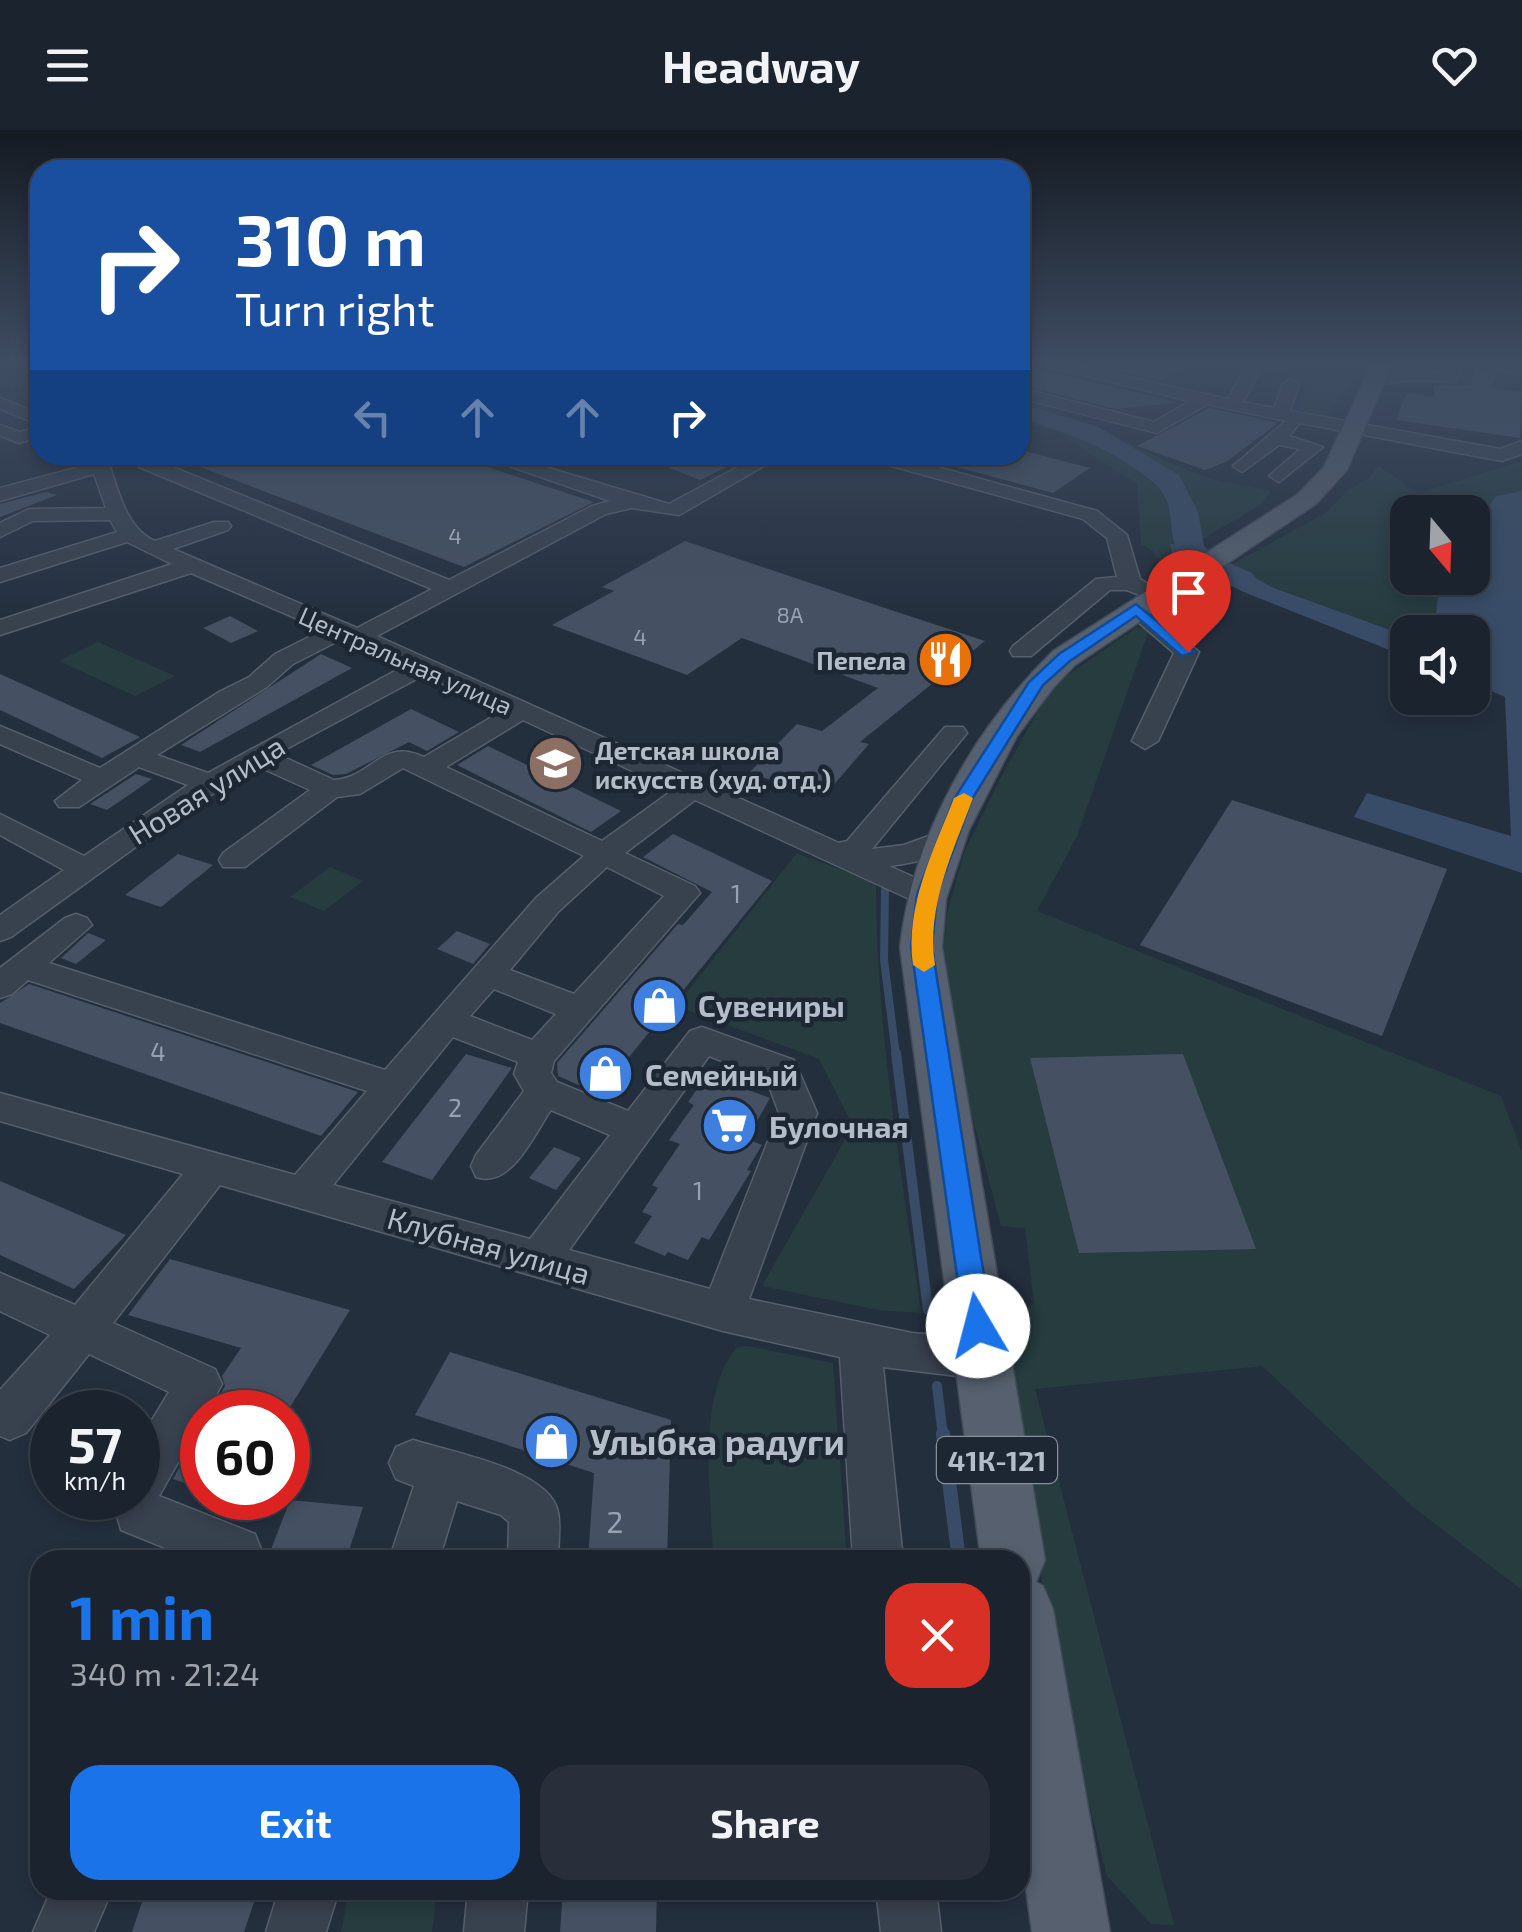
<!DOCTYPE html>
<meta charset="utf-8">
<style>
body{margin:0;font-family:"Exo 2",sans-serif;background:#282f3a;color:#f1f3f6;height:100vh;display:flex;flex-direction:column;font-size:38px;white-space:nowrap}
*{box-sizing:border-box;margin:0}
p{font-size:32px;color:#a0a4aa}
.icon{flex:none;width:55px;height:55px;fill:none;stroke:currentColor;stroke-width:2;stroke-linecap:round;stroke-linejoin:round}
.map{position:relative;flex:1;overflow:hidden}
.drawer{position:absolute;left:30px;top:1420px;width:1000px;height:350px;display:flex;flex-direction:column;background:#1b232e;border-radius:30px;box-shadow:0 5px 15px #0003,0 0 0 2px #39404a}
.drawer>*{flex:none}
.top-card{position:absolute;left:30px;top:30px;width:1000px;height:305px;border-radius:30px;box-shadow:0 5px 15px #0003,0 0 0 2px #39404a;background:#1a4fa0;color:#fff;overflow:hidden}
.needle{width:65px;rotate:161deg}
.tools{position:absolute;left:1390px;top:365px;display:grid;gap:20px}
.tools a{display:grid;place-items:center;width:100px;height:100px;border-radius:20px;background:#1b232e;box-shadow:0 5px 15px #0003,0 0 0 2px #39404a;font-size:50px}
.speed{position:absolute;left:30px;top:1260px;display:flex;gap:20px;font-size:50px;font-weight:700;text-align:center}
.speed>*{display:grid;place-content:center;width:130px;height:130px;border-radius:50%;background:#1b232e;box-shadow:0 5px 15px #0003,0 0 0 2px #39404a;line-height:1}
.speed small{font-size:25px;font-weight:400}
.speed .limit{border:15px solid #d22;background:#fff;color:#111}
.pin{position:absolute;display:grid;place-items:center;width:85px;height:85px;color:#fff;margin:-102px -42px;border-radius:50% 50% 50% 0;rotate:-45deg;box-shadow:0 0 10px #0007}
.pin .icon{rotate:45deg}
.me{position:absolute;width:110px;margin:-55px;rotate:352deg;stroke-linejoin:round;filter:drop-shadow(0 0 8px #0008)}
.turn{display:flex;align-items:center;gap:35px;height:210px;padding:0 40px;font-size:45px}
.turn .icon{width:130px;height:130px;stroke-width:2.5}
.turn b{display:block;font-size:70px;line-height:85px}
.lanes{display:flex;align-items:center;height:95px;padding:0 40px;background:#0003;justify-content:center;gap:50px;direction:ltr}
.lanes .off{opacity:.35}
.round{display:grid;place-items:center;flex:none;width:105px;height:105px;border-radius:30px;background:#282f3a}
.overview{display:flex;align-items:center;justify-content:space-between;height:170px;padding:0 40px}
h1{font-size:60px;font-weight:700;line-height:75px;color:#1a73e8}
.cta{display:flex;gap:20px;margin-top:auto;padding:20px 40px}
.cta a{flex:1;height:115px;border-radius:30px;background:#1a73e8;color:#fff;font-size:40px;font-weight:700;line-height:115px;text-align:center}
.cta a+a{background:#282f3a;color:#f1f3f6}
header{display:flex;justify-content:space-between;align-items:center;height:130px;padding:0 40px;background:#1b232e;font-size:45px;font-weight:700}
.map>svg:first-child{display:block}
</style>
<header><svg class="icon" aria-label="menu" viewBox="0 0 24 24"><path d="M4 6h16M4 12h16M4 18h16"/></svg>Headway<svg class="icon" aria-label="heart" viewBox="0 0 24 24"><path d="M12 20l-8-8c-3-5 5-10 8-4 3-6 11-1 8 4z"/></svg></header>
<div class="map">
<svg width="1522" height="1802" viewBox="0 0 1522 1802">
<rect width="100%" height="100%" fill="#242f3e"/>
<path fill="#263c3f" d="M1270,236H1361L1357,247L1325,288L1305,286L1302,278L1306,257L1285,244L1269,241Z
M1020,269C1087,286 1144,326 1209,348C1230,355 1250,355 1271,361L1262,374L1192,415L1170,414L1173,428L1161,434L1152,420L1141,414L1137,354L1053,300L1020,292Z
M1522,331V361L1496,366L1473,397L1472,382H1408V448H1440L1434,502H1408L1407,506L1274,458L1229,436L1324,384L1346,362L1369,348L1378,336L1418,363Z
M1137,497L1149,500L1077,706L1037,781L1501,966L1522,1022V1460L1413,1377L1262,1236L1035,1259L1174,1795L1151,1794L1107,1746L1074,1613L1036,1421L1013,1260L1010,1183L1034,1174L1025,1098L1001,1096L955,921L942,830L947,784L964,723L1000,649L1052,556Z
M98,512L175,546L135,566L59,531Z
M797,723L876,753C876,898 901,1040 921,1183L878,1180L762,1156L853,996L819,929L676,876Z
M330,737L363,751L324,781L290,767Z
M747,1216L833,1233L847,1430H713C712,1369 695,1266 737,1217Z
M349,1760H437L432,1802H341Z"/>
<path fill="#394c67" d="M1522,361V743L1354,687L1367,663L1511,706L1505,567L1473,553L1472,502H1434L1440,448H1472L1473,397L1496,366Z
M1170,414L1192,415L1274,458L1407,506V527L1246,463L1173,428Z"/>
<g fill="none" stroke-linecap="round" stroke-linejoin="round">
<path stroke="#394c67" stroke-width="8" d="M885,758L884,830L896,925"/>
<path stroke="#394c67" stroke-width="10" d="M896,923L928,1180
M937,1256L943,1306"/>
<path stroke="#394c67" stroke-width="14" d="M943,1304L959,1430"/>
<path fill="#394c67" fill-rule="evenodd" d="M1020,273L1100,298L1179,345L1198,382L1204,416L1216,427L1252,443L1257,450L1252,457C1238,460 1229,456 1215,450C1146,419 1190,384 1153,352C1114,319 1067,303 1020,288Z"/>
</g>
<path fill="#455162" d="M1095,236H1185L1161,251Z
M1037,239L1172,271V273L1116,279L1020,255V248Z
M1475,239L1496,243L1492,258L1522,262L1520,308L1396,290L1406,263L1434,267V255L1470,256Z
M1209,278L1278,293L1226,332L1205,340L1137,316Z
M1020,320L1090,338L1053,363L938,332L939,325H1020Z
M182,325H451L594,372L464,437L179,329Z
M752,325L700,350L639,326L640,325Z
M46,362L57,365L0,387V374Z
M685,411L870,473L985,511L860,612L869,614L824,666L749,643L797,594L822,601L878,558L742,508L687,545L552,495L614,461L602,457Z
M230,486L258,501L231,513L203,498Z
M321,524L352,538L200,622L181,615Z
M0,544L140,607L102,628L0,580Z
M411,579L459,602L427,621L409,612L346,644L333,645L311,635Z
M488,616L621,681L591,702L457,635Z
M136,644L152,649L107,680L90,674Z
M1232,670L1447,739L1382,906L1140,815Z
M673,704L772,751L599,964L558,946L557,933L678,794L683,795L712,762L643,727Z
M178,724L213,735L161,777L125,765Z
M457,801L490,814L473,834L437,819Z
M88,803L106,810L76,834L61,828Z
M29,854L358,962L321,1006L0,893V873Z
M466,924L512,938L432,1050L382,1032Z
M1183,924L1256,1119L1079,1123L1030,928Z
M707,945L770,968L747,1009L762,1015L747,1040L751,1041L709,1110L702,1107L688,1130L668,1122L665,1126L634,1113L652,1086L642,1082L658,1058L652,1055L680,1014L669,1010L694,975L688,972Z
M554,1017L581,1028L556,1060L529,1048Z
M0,1051L126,1105L74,1159L0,1125Z
M170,1129L350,1180L287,1282H210L225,1256L222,1246L241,1218L128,1185Z
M450,1222L671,1290L667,1430H588L594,1343L415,1285Z
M202,1296V1359L173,1349Z
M290,1370L363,1377L346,1430H267Z
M146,1760H258L244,1802H132Z
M563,1760H657L656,1802H560Z"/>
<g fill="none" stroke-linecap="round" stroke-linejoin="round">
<defs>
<path id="minor" d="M1046,236H1077L1228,269L1246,236H1262L1243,272L1274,278L1283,254L1291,249L1299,254L1290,281L1500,319L1522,311V324L1502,331L1300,293L1289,306L1323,317L1279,352L1269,346L1300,319L1279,315L1242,342L1233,336L1286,291L1208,274L1157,303L1020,268V258L1154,292L1190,271Z
M1445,236H1461L1456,252L1414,250L1375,255L1367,250C1387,237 1420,241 1443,243Z
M1491,236H1522V245L1493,239Z
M0,268L40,284V295L0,279Z
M0,295L20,302L40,296V307L19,313L0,306Z
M88,325H106C117,354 124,398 155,411L214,392H228L231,396L228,400L173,419L357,498L432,459L139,337V329L178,325L163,333L449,450L592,376L610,371L477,325H505L669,374L760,325H783L679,385L632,378L606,384L377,506L839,713L847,711L945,597H963L967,603L872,719L904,715L948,699L958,702L963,708C947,727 913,733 889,736L938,758L943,765L938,772H916L695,670L625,723L695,756L700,763L554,931L551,943L557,952L628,981L690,901L702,897L794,930L817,983L749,1169L912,1203L982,1209L998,1215L1004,1229L998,1243L982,1249L883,1237L903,1430H853L840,1227L723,1201L220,1055L113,1193L215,1239L222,1254L159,1366L255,1404L262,1422L259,1430H195L121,1400L112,1368H138V1313L169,1262L89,1224L26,1303L10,1310L0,1306V1260L50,1205L0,1181V1143L75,1175L183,1044L0,991V963L295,1045L367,961L28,850L12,864L0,868V838L65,788L76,784L87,788L92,795L49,833L385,940L536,768L584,726L403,638L360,664L337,667L245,737H223L219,730L223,723L310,660L257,636L187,680L11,807L0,811V785L64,740L0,705V684L84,726L188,655L139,637L79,677H59L55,671L82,650L0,614V596L100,638L219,562L249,547L275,524L323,500L191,443L0,505V490L172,434L127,412L0,452V438L117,402L110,390L33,391L0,407V393L29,379L106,378L94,344L0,371V358L91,334ZM342,509L404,536L208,643L157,625L267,557L293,534ZM424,545L502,581L424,627C381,607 372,648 334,650L277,624ZM523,590L673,660L602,711L446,637ZM607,737L664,766L574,864L510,840L558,782ZM494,859L556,884L532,910L470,886ZM453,907L518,932L514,944L524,961L476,1025L471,1036L476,1047C511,1059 533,1006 551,980L610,1005L530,1109L333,1055ZM709,926L766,948L779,983L710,1159L569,1120Z
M864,325H894L1097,381L1127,405L1140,449L1167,465L1156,472L1127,460H1110L1031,526H1013L1010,521L1013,516L1096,449L1117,447L1107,408L1083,389L866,329Z
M1137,472L1145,474L1199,522L1158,611L1145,619L1132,611L1174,523L1129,484L1126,479L1129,474Z
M413,1310C450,1322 550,1339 558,1382C561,1396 558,1415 558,1430H508L509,1392L501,1385L457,1371L439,1430H389L414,1356L396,1349L389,1333L396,1317Z
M51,1760H112L94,1802H33Z
M279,1760H339L326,1802H266Z
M468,1760H528L524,1802H464Z
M876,1760H936L941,1802H881Z"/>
<path id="major" d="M1371,236H1391L1347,340L1316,374L1075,535L1053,558L1017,606L969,700L946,769L942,817L1045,1430L1036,1452L1043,1456L1053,1479L1110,1802H1032L1020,1716V1430H981L900,817C913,705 973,600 1053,521L1298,364L1324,337Z"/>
</defs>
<use href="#minor" stroke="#565f6c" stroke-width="3"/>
<use href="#major" stroke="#414a57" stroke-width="3"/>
<use href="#minor" fill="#38414e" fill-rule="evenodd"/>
<use href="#major" fill="#56606e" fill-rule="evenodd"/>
</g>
<linearGradient id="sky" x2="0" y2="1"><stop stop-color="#141a22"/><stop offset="0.48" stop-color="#3f4d63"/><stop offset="1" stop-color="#3f4d63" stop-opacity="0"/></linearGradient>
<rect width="1522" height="488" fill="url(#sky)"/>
<path fill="#1a73e8" stroke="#114b97" stroke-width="2.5" d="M1136,474L1195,522L1182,526L1136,486L1070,531L1043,555L972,669L937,764L932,817L992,1196L988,1205L978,1209L968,1205L964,1196L911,817L917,764L954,669L1029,552L1059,524Z"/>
<path fill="#f59e0b" d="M964,663L973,668C953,722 926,776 935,835L924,842L913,835C905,776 933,722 954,668Z"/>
<defs>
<symbol id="restaurant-disc" viewBox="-11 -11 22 22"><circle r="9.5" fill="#e8710a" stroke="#1d2633"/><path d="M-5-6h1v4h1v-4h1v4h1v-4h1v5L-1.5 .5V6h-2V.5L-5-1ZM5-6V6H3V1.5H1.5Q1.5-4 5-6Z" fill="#fff"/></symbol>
<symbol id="school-disc" viewBox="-11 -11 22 22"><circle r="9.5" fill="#8d6e63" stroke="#1d2633"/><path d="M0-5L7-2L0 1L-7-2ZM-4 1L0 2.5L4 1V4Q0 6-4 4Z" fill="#fff"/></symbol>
<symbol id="shop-disc" viewBox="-11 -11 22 22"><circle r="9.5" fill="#3f7fe0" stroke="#1d2633"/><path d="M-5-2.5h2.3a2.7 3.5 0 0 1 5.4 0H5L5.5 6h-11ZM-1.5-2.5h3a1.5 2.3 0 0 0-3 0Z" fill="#fff"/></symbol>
<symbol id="supermarket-disc" viewBox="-11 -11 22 22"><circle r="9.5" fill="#3f7fe0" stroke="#1d2633"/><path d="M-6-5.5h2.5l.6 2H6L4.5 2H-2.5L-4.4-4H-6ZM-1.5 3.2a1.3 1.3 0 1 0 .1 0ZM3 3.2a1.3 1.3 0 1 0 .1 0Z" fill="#fff"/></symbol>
</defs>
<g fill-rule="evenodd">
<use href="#restaurant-disc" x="914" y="498" width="63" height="63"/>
<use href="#school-disc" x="524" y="602" width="63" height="63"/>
<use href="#shop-disc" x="628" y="844" width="63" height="63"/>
<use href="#shop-disc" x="574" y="912" width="63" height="63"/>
<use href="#supermarket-disc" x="698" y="964" width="63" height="63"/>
<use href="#shop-disc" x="520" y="1280" width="63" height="63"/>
</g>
<g text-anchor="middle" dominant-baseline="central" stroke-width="9" stroke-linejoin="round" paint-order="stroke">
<g font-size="22" fill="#98a1af">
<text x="455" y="405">4</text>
<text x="790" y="484">8А</text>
<text x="640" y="506">4</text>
</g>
<g font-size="25" fill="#b4bcc9" stroke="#1d2633">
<text transform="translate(406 530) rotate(24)">Центральная улица</text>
</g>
<g font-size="25" font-weight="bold" fill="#b4bcc9" stroke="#1d2633" text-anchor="end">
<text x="906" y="530">Пепела</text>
<text x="595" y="620" text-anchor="start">Детская школа<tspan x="595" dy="29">искусств (худ. отд.)</tspan></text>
</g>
<g font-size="25" fill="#98a1af">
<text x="736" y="763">1</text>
<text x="158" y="921">4</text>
<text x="455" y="977">2</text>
<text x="698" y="1060">1</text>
</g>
<rect fill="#1d2633" stroke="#878f9c" stroke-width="2.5" x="937" y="1307" width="120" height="46" rx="8"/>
<g font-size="28" font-weight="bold" fill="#b4bcc9">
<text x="997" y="1330">41К-121</text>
</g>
<g font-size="30" fill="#b4bcc9" stroke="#1d2633">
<text transform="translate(206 659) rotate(-32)">Новая улица</text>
<text transform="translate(489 1115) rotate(16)">Клубная улица</text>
</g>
<g font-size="30" font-weight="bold" fill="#b4bcc9" stroke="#1d2633" text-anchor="start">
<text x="698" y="875">Сувениры</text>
<text x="645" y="944">Семейный</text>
<text x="769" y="996">Булочная</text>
</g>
<g font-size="30" fill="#98a1af">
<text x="615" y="1391">2</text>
</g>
<g font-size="35" font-weight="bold" fill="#b4bcc9" stroke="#1d2633" text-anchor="start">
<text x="590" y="1311">Улыбка радуги</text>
</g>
</g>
</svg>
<div class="tools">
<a><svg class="needle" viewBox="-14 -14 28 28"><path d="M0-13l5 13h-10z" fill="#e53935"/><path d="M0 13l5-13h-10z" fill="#a0a4aa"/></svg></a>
<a><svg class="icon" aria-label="sound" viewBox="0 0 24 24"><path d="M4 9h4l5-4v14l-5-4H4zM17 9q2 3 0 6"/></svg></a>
</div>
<div class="speed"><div>57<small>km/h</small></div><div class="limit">60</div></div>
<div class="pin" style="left:1188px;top:522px;background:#d93025"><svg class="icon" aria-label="arrive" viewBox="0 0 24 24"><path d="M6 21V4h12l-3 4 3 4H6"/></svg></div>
<svg class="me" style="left:978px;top:1196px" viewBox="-20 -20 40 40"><circle r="19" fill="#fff"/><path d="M0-13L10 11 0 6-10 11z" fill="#1a73e8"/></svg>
<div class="top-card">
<div class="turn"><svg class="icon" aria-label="right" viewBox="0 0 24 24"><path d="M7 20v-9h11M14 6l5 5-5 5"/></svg><div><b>310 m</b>Turn right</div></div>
<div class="lanes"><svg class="icon off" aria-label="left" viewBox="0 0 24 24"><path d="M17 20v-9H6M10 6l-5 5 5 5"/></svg><svg class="icon off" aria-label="ahead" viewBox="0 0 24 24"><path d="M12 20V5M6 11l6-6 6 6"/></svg><svg class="icon off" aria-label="ahead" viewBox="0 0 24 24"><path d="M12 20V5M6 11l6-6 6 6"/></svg><svg class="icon" aria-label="right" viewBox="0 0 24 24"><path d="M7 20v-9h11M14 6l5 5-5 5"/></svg></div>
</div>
<section class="drawer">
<div class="overview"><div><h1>1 min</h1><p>340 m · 21:24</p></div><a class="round" style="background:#d93025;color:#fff"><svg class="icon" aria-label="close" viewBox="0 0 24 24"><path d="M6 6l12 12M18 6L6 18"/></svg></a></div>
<div class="cta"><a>Exit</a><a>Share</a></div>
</section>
</div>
